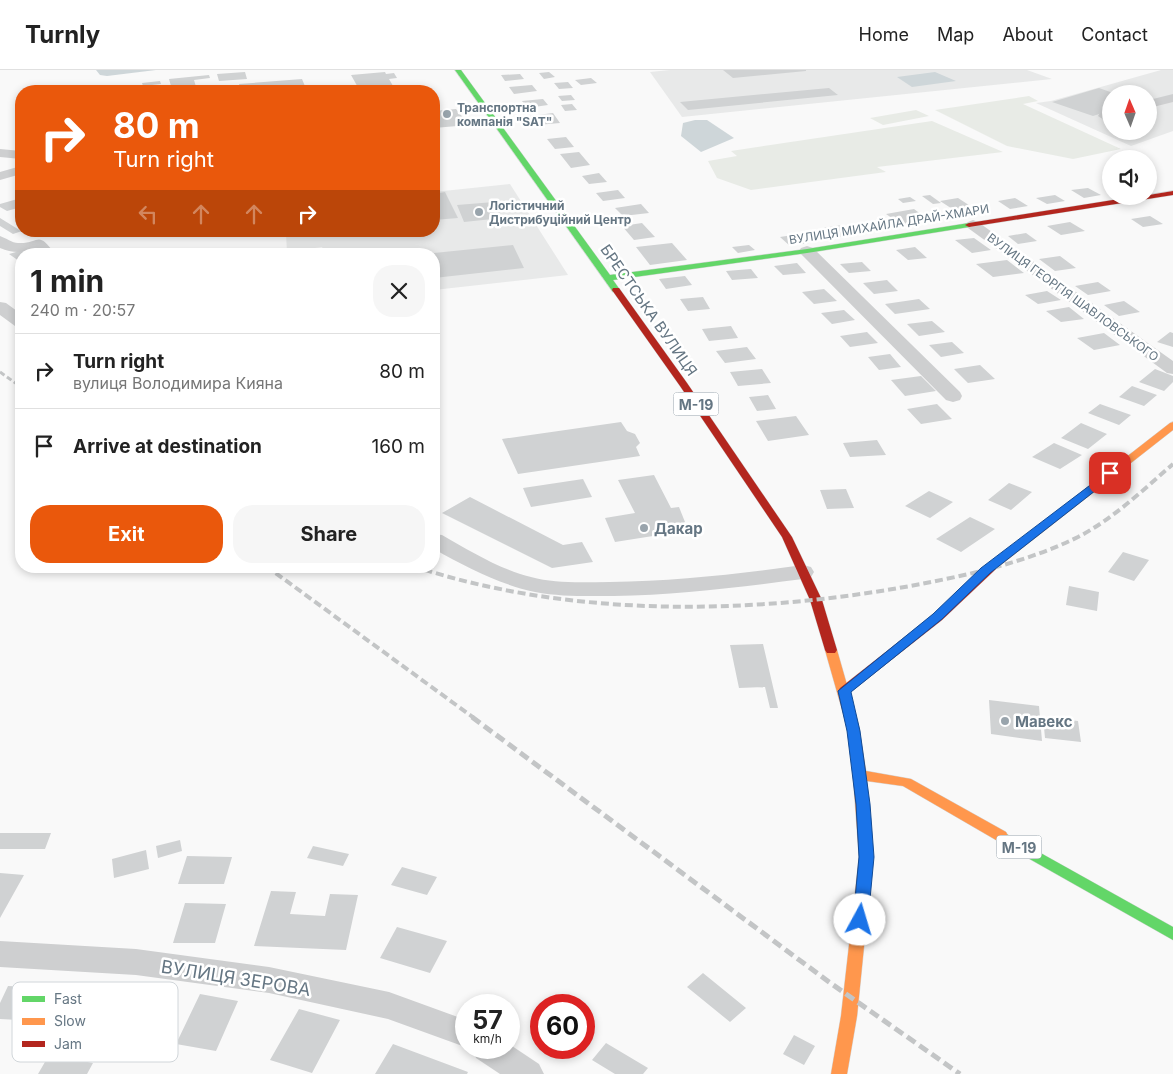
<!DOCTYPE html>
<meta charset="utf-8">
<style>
body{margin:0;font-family:Inter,sans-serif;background:#f6f6f6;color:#222;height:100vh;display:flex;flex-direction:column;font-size:19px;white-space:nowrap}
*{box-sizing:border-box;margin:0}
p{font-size:16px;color:#767676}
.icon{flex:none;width:28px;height:28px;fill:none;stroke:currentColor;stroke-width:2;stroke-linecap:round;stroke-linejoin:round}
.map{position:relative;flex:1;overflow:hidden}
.drawer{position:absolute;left:15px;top:178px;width:425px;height:325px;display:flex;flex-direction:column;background:#fff;border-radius:20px;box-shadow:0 2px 8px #0003}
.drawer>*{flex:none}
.hud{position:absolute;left:15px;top:15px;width:425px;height:152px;border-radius:20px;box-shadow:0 2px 8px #0003;background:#ea580c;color:#fff;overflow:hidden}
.needle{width:32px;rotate:358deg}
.tools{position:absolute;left:1102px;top:15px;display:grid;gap:10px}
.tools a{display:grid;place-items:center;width:55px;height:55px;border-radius:50%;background:#fff;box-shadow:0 2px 8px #0003;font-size:25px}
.speed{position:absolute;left:455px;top:924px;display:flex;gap:10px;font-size:25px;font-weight:700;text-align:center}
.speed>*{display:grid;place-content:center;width:65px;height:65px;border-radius:50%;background:#fff;box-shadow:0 2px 8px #0003;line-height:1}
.speed small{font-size:12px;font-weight:400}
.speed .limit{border:8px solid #d22;background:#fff;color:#111}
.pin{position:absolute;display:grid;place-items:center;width:42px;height:42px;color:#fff;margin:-21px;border-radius:10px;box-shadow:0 2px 8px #0006}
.me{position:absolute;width:55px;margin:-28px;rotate:6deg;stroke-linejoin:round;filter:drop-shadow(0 0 4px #0008)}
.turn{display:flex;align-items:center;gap:18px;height:105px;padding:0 15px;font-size:22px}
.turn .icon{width:65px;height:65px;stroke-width:2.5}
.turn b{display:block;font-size:35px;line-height:42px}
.lanes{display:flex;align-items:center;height:48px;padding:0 15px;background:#0003;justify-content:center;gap:25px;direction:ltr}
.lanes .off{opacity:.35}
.round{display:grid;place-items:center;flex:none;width:52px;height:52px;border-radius:20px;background:#f6f6f6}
.head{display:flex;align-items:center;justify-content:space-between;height:85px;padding:0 15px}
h1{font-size:30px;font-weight:700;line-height:38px}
.action{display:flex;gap:10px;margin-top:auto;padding:10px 15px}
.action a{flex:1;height:58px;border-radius:20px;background:#ea580c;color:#fff;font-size:20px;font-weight:700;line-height:58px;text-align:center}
.action a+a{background:#f6f6f6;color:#222}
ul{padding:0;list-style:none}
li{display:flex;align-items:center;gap:15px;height:75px;padding:0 15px;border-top:1px solid #e0e0e0}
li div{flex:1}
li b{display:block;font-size:19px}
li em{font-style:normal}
header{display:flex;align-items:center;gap:30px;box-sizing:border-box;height:70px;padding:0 25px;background:#fff;border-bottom:1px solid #e0e0e0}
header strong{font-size:24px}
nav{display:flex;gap:28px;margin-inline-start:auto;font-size:18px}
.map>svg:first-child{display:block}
</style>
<header>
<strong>Turnly</strong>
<nav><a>Home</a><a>Map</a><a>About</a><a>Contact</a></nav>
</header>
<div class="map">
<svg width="1173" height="1004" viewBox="0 0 1173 1004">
<rect width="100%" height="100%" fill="#f9f9f9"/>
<path fill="#e8e9e9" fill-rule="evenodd" d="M670,0H1027L1052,9L682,47L650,2Z
M1161,0H1173V61L1131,76L1036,33L1051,31ZM1111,24H1149V61H1111Z
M510,114L568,205L434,220V184H326L322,177L287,182L286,164L280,161H434V122Z"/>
<path fill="#e8ebe6" d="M1029,26L1038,31L1023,34L1121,79L1073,89L1007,76L935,40Z
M916,40L929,46L883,55L870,48Z
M932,51L1003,82L877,97L886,102L751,120L717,108L708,91L737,86L731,81Z"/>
<path fill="#ced6d9" d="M96,0H156L107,6L100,5Z
M935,2L956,11L912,17L897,7Z
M695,50H707L734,68L701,82L681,66L683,53Z"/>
<path fill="#d0d2d3" d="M723,0H806V1L733,8Z
M245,2L247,9L219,11L217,4Z
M385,2L386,4L394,3L397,8L389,9L396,21H360L351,5Z
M549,2L555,7L544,9L539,3Z
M520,4L524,9L505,11L501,5Z
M209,5L210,8L194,10L197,20L217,18L219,21H180L178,16H171L169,9Z
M591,8L597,13L581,15L575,10Z
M302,9L307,21H241L239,14Z
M160,11L161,14L143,16L142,13Z
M568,12L573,18L559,19L554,13Z
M532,15L537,21L514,24L509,17Z
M829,18L838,25L688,40L680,32Z
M1099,18L1116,24H1111V40L1093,46L1052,32Z
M571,25L575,30L562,31L558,26Z
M543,29L548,35L527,38L522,31Z
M572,34L577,40L565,41L561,35Z
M456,39L469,55L434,58V41Z
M553,43L560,53L537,55L530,46Z
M566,67L574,77L555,79L547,69Z
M579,82L590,95L571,98L560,84Z
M599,103L607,112L589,114L582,106Z
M1088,118L1101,125L1084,128L1071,120Z
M618,120L625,128L603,131L596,123Z
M445,122L458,148L434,150V124Z
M930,125L941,133L933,134L922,126Z
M1055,125L1065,131L1047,134L1036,128Z
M910,127L916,131L903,133L898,129Z
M21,128V137L7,141L0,137V134Z
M958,128L975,139L957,142L940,131Z
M1015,128L1028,136L1010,139L998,131Z
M494,132L502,148L464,152L457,135Z
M641,134L649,143L623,146L615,138Z
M914,139L930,151L902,155L886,144Z
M1150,146L1163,154L1143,157L1131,149Z
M0,148L21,161H22L13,164L0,156Z
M1070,152L1085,161L1061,165L1047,156Z
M642,153L655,167L634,170L622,156Z
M842,155L854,165L835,168L823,158Z
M1026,163L1037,171L1018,174L1008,166Z
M799,164L809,173L790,176L780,167Z
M974,168L991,180L972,183L955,170Z
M672,173L687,190L650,195L636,177Z
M513,175L524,198L434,208V183Z
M749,175L755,180L738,183L732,177Z
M915,177L927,188L908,190L896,180Z
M30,178L40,184H21V190L19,191L9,184Z
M1060,186L1076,198L1055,201L1039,189Z
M1007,190L1024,203L993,207L976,194Z
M862,192L871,201L849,203L840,194Z
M797,193L806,203L783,205L774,196Z
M751,199L758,208L732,210L726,201Z
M685,206L692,215L666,219L659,209Z
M887,210L898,221L874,224L863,213Z
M1098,212L1111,221L1088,225L1075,216Z
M824,219L837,231L814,234L802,222Z
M1047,221L1061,230L1038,234L1025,225Z
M703,227L710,239L688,241L680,229Z
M919,229L930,239L895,244L885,234Z
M1124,231L1140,242L1119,246L1104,235Z
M1069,237L1084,249L1061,252L1046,241Z
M844,240L855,250L832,254L821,243Z
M932,251L945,262L919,266L907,254Z
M731,256L738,268L709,271L702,259Z
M867,262L878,273L850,277L840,266Z
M1170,262L1173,263V277L1157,272Z
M1104,263L1120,275L1094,280L1077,268Z
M952,272L964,283L941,287L929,275Z
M747,277L756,289L725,293L716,281Z
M890,284L901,297L879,300L868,287Z
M980,295L995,309L968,313L954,299Z
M762,299L771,313L738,316L730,302Z
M1155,299L1173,306V312L1164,321L1139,312Z
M921,306L936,321L905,326L891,310Z
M1132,316L1157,325L1144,336L1119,327Z
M768,325L776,339L757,341L749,327Z
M937,334L952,349L921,354L907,339Z
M1100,334L1131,345L1119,355L1088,343Z
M796,346L809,365L768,371L756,351Z
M621,352L627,361L635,364L640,373L636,377L640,386L518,404L502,369Z
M1081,353L1107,364L1088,379L1061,368Z
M877,370L886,385L850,387L843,373Z
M1054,373L1082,385L1060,399L1032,387Z
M654,405L671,438L679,437L685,452L672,463L615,472L605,448L635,443L618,410Z
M583,409L592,427L531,437L523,418Z
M1009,413L1032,422L1011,440L988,430Z
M846,419L854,438L827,439L820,420Z
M929,421L953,432L930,448L905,436Z
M470,427L563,475L582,472L593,492L552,498L442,443Z
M970,447L995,459L961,482L936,469Z
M1123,482L1149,490L1134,511L1108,502Z
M1069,516L1099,522L1097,541L1066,535Z
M763,574L778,638H770L765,617L739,618L730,575Z
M989,630L1039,636L1042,671L991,664Z
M1043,647L1078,651L1081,672L1045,668Z
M0,763H51L45,779H0Z
M180,770L182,781L158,788L156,776Z
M313,776L349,784L343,796L307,788Z
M146,780L149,799L114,808L112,789Z
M187,786L232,787L224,814H178Z
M402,797L437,807L427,825L391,815Z
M0,803L24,805L0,848Z
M271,821L296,822L290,844L325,846L330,824L358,825L346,880L254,876Z
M185,833L226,834L215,873H173Z
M397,857L447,871L430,903L380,888Z
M703,903L746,938L730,952L687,917Z
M8,916L52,918L38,951L0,949V933Z
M200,924L238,931L216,981L176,974Z
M299,939L340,950L312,1003L270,990Z
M794,965L815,976L804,995L783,984Z
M606,973L648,998L643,1004H615L592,990Z
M393,974L468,1002L467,1004H375Z
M49,985L93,993L87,1004H38Z"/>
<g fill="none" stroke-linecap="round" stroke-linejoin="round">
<defs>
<path id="fast" d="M455,0H461L610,205L807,179L969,153L973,155L969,157L807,183L613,210L620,220L613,222Z
M1001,761L1173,857V870L996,770L994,766L996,762Z"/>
<path id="slow" d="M1173,352V360L997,498H989L987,496L989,494L1170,353Z
M831,576L837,580L859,657L866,701L911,709L1006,762L1008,766L1006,770L1001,771L996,770L903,716L867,711L873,787L857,946L847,1004H831L841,946L859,787L853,705L847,657L825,580Z"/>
<path id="jam" d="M1173,121V125L969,157L965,155L969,153L1138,126H1149V125Z
M613,218H619L687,313L792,467L822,530L837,580L835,583H827L825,580L810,530L782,467L680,316L612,220Z
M993,493L999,496L997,498L942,550L848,624H840L838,621L840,618L934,544L989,494Z"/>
</defs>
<use href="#fast" stroke="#d5d6d7" stroke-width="1"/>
<use href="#slow" stroke="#d5d6d7" stroke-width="1"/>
<use href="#jam" stroke="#d5d6d7" stroke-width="1"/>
<path fill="#cecfd0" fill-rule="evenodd" d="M1173,24V32L1149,38V30Z
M1111,40V48L1104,50L1098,46L1100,43Z
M0,79L21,81V89L0,87Z
M21,96V104L0,110V102Z
M973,150L978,152L1173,291V304L1167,303L968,158L965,155L968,152Z
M0,166C6,168 12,173 18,173C40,174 37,159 55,184H39L35,179C22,183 12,183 0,178Z
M807,176L813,178L960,322L962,326L960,330L953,332L946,330L801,184L799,181L801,178Z
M0,232L6,233L21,244V257L15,256L0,245Z
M434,464L442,465C470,481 499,499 531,507C556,514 584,512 610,512C675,511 739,504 803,495L811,497L814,502L811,507L803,509C740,517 677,525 614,526C588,526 561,527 535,522C498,514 466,497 434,479Z
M0,871L136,879L269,897L389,922L466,950L468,978L388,949L269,923L136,905L0,897Z
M509,974L539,994L544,1004H500L476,988L472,978H509Z"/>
<use href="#fast" fill="#63d668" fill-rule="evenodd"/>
<use href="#slow" fill="#ff974d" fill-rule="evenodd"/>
<use href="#jam" fill="#b3261e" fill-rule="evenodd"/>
<path stroke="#c3c5c6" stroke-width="3" stroke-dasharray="5.5 3" stroke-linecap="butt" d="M0,302L21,317"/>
<path stroke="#c3c5c6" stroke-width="4" stroke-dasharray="8 4" stroke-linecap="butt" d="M266,496L474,648
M413,496C572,549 757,545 921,514C973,504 1029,491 1078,467C1113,449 1143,420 1173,394"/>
<path stroke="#c3c5c6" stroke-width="5" stroke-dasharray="10 5" stroke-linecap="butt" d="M472,647L829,912L960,1004"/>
</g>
<path fill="#1a73e8" stroke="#114b97" d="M1110,400L1116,403L1114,406L990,503L942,549L851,622L860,661L870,734L874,787L868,850L865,854L860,856L855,854L853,850L859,787L856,734L847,661L838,621L933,544L981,498Z"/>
<g fill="#99a4ac" stroke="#fff" stroke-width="2">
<circle cx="447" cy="44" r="5"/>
<circle cx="479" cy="142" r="5"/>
<circle cx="644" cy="458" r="5"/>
<circle cx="1005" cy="651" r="5"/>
</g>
<g text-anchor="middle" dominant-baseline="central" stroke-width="5" stroke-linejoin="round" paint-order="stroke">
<g font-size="12" font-weight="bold" fill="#657683" stroke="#fff" text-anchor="start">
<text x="457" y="37">Транспортна<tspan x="457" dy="14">компанія "SAT"</tspan></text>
<text x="489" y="135">Логістичний<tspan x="489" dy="14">Дистрибуційний Центр</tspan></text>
</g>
<g font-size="12" fill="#657683" stroke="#fff">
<text transform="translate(889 154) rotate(-9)">ВУЛИЦЯ МИХАЙЛА ДРАЙ-ХМАРИ</text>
<text transform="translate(1073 227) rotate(36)">ВУЛИЦЯ ГЕОРГІЯ ШАВЛОВСЬКОГО</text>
</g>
<g fill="#fff" stroke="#939fa8" stroke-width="1">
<rect x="673.5" y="322.5" width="45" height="23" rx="4"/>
<rect x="996.5" y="765.5" width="45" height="23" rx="4"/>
</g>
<g font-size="14" font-weight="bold" fill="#657683">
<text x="696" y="334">М-19</text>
<text x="1019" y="777">М-19</text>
</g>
<g font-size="15" fill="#657683" stroke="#fff">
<text transform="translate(649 240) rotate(55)">БРЕСТСЬКА ВУЛИЦЯ</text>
</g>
<g font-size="15" font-weight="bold" fill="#657683" stroke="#fff" text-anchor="start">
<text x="654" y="458">Дакар</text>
<text x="1015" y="651">Мавекс</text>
</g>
<g font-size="18" fill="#657683" stroke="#fff">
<text transform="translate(236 908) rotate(9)">ВУЛИЦЯ ЗЕРОВА</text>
</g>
</g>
<rect x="12" y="912" width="166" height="80" rx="8" fill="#fff" stroke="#d1d6da" stroke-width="1"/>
<rect x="22" y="926" width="23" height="6" fill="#63d668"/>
<rect x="22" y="948" width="23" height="7" fill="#ff974d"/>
<rect x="22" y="971" width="23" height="6" fill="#b3261e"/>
<g font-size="14" fill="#657683">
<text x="54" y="934">Fast</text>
<text x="54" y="956">Slow</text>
<text x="54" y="979">Jam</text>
</g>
</svg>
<div class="tools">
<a><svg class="needle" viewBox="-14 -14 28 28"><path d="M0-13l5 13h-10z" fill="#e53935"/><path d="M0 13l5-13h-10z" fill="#767676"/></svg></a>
<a><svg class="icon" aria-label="sound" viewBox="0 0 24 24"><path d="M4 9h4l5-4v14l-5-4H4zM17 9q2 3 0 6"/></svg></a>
</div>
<div class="speed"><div>57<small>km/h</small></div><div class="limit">60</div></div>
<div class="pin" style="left:1110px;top:403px;background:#d93025"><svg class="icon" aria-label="arrive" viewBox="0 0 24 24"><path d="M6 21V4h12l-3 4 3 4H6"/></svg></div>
<svg class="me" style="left:860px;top:850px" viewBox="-20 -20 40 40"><circle r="19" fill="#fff"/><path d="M0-13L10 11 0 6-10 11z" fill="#1a73e8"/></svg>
<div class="hud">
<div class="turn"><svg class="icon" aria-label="right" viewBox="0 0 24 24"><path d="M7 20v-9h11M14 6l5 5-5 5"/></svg><div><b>80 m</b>Turn right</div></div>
<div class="lanes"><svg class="icon off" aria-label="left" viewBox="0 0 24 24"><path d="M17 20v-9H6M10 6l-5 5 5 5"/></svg><svg class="icon off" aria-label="ahead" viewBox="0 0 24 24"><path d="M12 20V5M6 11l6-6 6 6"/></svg><svg class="icon off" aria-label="ahead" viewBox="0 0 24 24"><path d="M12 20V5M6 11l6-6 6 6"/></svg><svg class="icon" aria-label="right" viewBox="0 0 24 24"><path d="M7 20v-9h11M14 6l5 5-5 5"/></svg></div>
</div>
<section class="drawer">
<div class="head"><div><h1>1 min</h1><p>240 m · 20:57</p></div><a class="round"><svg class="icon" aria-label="close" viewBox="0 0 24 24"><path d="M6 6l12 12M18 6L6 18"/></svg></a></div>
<ul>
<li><svg class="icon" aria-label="right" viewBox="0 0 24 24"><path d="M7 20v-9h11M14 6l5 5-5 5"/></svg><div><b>Turn right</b><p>вулиця Володимира Кияна</p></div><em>80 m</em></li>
<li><svg class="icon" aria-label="arrive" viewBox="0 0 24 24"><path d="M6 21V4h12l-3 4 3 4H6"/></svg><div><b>Arrive at destination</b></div><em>160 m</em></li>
</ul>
<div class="action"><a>Exit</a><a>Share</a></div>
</section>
</div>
